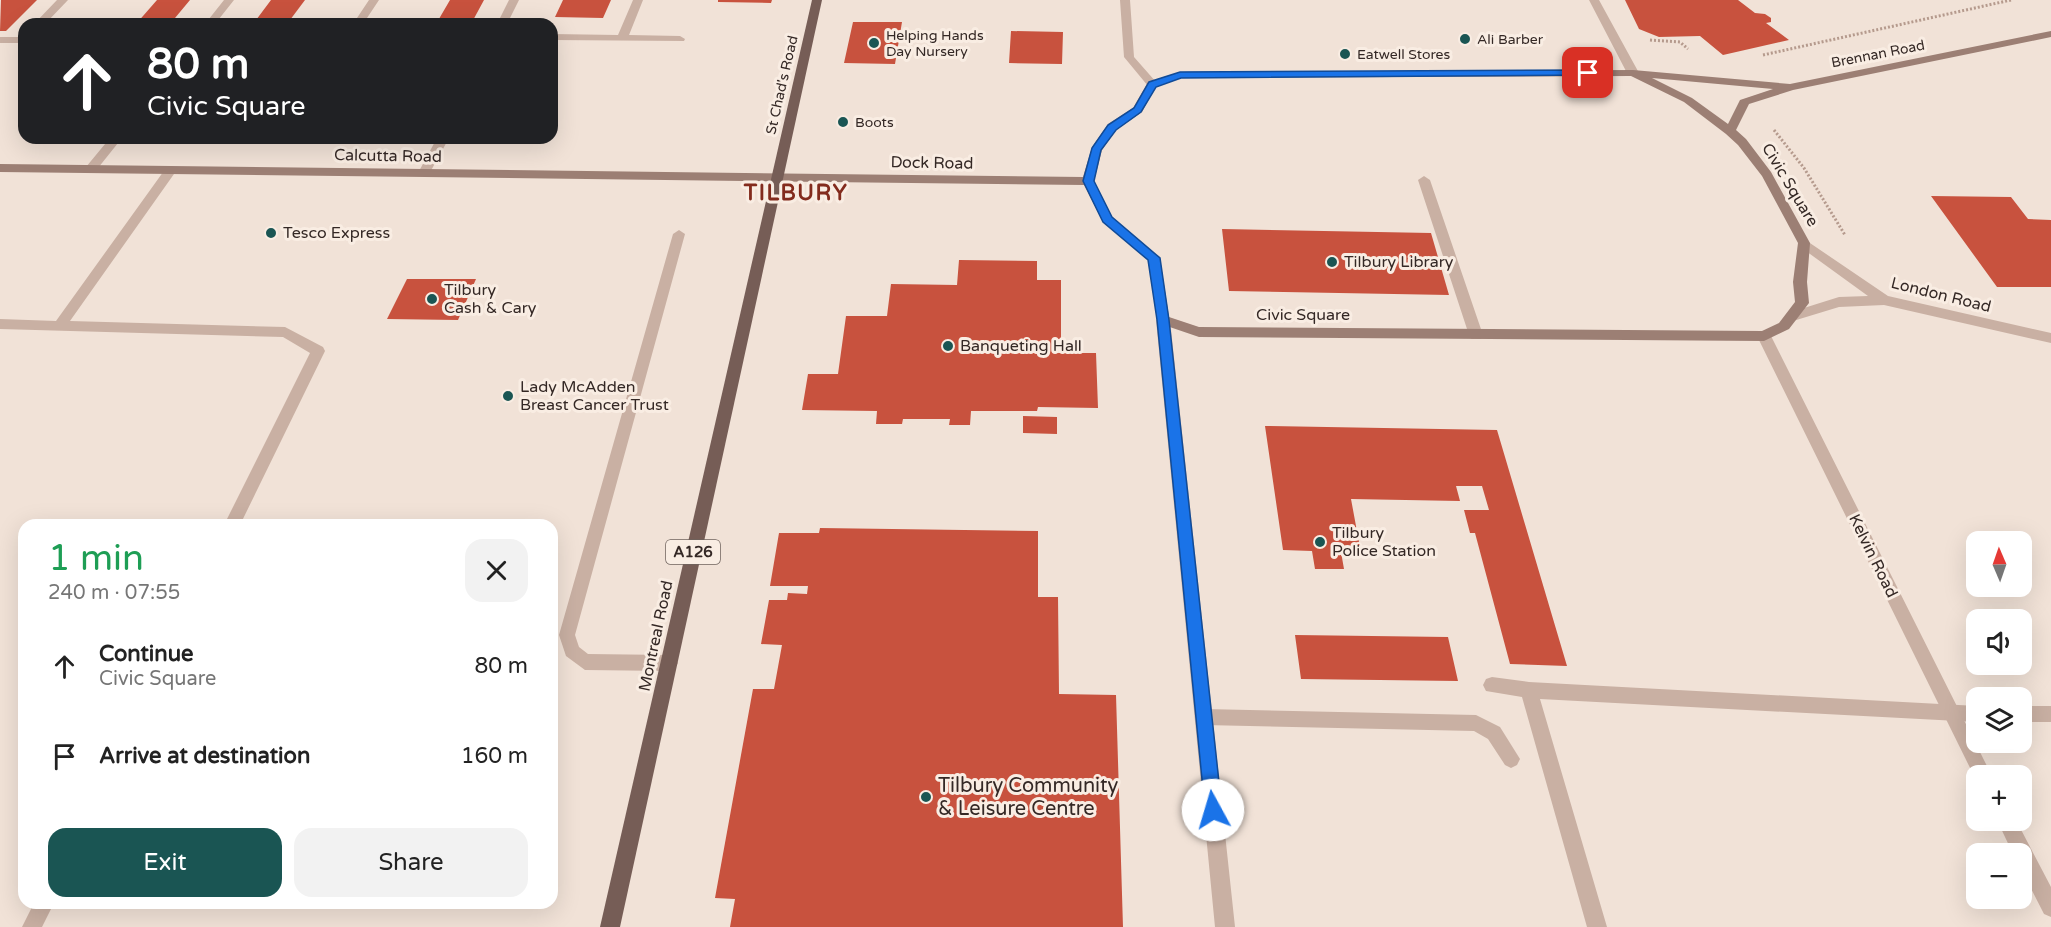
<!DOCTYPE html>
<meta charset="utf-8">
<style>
body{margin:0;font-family:"Varela Round",sans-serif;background:#f2f2f2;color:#222;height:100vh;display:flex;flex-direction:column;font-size:22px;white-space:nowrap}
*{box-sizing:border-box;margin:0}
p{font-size:20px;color:#767676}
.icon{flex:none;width:33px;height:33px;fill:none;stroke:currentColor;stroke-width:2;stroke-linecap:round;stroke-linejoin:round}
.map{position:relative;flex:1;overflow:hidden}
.panel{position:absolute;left:18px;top:519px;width:540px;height:390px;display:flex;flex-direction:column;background:#fff;border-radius:18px;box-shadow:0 6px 24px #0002}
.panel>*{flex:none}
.guide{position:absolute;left:18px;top:18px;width:540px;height:126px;border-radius:18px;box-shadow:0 6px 24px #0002;background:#202124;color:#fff;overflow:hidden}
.needle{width:39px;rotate:358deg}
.fabs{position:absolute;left:1966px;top:531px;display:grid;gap:12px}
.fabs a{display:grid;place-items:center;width:66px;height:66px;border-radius:12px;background:#fff;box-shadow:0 6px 24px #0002;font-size:30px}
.pin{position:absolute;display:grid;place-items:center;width:51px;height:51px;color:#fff;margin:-26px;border-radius:12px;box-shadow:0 3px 9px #0006}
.me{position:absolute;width:66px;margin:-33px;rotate:354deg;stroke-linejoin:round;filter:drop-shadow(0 0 4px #0008)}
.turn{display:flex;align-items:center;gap:21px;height:126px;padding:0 30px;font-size:27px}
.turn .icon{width:78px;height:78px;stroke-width:2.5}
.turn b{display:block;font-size:42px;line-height:51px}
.round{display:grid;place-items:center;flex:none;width:63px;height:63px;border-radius:18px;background:#f2f2f2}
.headline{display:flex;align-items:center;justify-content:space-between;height:102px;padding:0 30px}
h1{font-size:36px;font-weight:600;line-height:45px;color:#1e9e55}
.primary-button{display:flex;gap:12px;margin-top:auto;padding:12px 30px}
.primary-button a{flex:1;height:69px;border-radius:18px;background:#1a5553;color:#fff;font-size:24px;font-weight:600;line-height:69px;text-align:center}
.primary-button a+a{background:#f2f2f2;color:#222}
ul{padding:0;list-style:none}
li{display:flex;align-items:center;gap:18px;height:90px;padding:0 30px}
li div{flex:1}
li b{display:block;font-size:22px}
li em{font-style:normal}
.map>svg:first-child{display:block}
</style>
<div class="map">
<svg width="2051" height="927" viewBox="0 0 2051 927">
<rect width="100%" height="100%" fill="#f1e2d7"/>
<path fill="#c8523e" d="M1,0H37L6,31H0Z
M157,0H190L170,24H136Z
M271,0H305L287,24H253Z
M450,0H484L471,24H436Z
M563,0H611L603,18L555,17Z
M718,0H772L771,3L718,2Z
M1625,0H1738L1755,13L1765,14L1771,18V22L1766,23L1789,40L1723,55L1700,36L1659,37L1639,29Z
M853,22H902L895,64L844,63Z
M1011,31L1063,32L1062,64L1009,63Z
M1931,196L2011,197L2028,219L2051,220V287H1997Z
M1222,229L1431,233L1449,295L1229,291Z
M959,260L1037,261V280H1061V339H1054V353H1096L1098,408L1038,407L1037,411H971L970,425H949L950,419H903L902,424H876L877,411L802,410L808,374H838L846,316H887L891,284L957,285Z
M407,279H476L458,320L387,319Z
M1023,416L1057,417V434L1023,433Z
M1265,426L1497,430L1567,666L1510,664L1475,533H1470L1464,510H1489L1482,486H1456L1460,501L1351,499L1361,553L1341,552L1344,569H1315L1312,551L1283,550Z
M820,528L1038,531V597H1058L1059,694L1116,695L1123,927H730L735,899L715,898L753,689H774L782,645L761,644L769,600H787L788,593L807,594L808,586H770L779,533H819Z
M1295,635L1448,637L1458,681L1301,679Z"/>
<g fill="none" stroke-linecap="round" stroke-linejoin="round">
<path stroke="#b59a8d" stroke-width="3" stroke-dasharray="2 2" stroke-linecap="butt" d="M1650,40L1680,42L1688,49
M1763,55L2011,0
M1774,130L1804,168L1845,235"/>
<path fill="#c9b0a3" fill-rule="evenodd" d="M57,0H68L45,24H34Z
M369,0H379L363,24H353Z
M633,0H643L629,35L680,36L685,39L684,41L552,40V34L618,35Z
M0,37H24V43H0Z
M170,167L176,171L174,174L70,321L285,327L323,347L325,351L240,525H224L310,353L283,337L0,329V319L56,321L166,168Z
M1424,176L1430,180L1483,335L1481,339H1471L1469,335L1418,180Z
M1492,677L1529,682L1977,706V722L1540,699L1607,927H1587L1522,697L1486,691L1483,685L1486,679Z
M2022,706H2051V722H2022Z
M1204,709L1476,715L1500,727L1520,759L1517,765L1511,768L1505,765L1488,739L1474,731L1204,725L1198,723L1195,717L1198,711Z
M34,903H54L42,927H22Z"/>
<path fill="#c9b0a3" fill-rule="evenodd" d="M224,0H234L215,24H205Z
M509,0H519L507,24H497Z
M1120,0H1130L1134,57L1156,82V86H1148L1124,57Z
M1589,0H1599L1639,73L1637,75L1633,76L1627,73Z
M110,138H122L94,173H86V167Z
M437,138H449L428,176H420L418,173Z
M679,230L685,234L575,635L579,647L588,654L669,655L675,658L678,663L675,668L669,671L585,670L566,656L559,635L673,234Z
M1804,239L1888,296L2051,333V343L1884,305L1839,307L1793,321L1788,319L1786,316L1788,313L1839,297L1868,296L1799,246L1798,243L1799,240Z
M1163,315L1170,320L1235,927H1215L1156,320Z
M1764,331L1771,336L1992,776H1977V782L1757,336Z
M1997,820H2016L2051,887V917L2044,914L2022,871V854H2013Z"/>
<path fill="#9c7f74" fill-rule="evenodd" d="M2051,31V37L1793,90L1749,104L1736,130L1746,139L1771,172L1810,243L1807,282L1809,303L1789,329L1764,341L1199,337L1158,323L1148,260L1103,222L1084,185L0,172V164L1083,177L1092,147L1108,124L1133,108L1148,82L1180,72L1633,70L1790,84ZM1631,76L1684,102L1726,134L1738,145L1762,176L1798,243L1793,282L1795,302L1779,323L1762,331L1199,327L1169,317L1160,258L1112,217L1094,181L1102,150L1116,130L1142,112L1156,86L1181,78ZM1652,78L1773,89L1740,100L1728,124L1692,98Z"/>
<path fill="#765d56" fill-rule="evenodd" d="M812,0H822L620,927H600Z"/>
</g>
<path fill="#1a73e8" stroke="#114b97" stroke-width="1.5" d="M1588,70L1593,73L1592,75L1181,78L1156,87L1141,112L1116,130L1101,150L1094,181L1112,217L1160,258L1169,320L1222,810L1219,816L1213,819L1207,816L1205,810L1157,320L1148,260L1103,222L1083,181L1092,148L1108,125L1134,108L1149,82L1180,72Z"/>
<g fill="#1a5553" stroke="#f9ede3" stroke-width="2">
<circle cx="1465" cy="39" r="6"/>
<circle cx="874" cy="43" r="6"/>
<circle cx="1345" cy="54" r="6"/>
<circle cx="843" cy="122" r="6"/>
<circle cx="271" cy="233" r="6"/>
<circle cx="1332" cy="262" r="6"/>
<circle cx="432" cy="299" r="6"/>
<circle cx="948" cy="346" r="6"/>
<circle cx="508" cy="396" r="6"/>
<circle cx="1320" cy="542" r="6"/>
<circle cx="926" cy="797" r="6"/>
</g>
<g text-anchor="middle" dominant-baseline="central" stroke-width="6" stroke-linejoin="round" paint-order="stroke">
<g font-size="14" fill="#342825" stroke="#f9ede3" text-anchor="start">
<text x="886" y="35">Helping Hands<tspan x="886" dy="16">Day Nursery</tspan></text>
<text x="1477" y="39">Ali Barber</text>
<text x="1357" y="54">Eatwell Stores</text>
<text x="855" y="122">Boots</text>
</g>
<g font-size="14" fill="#342825" stroke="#f9ede3">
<text transform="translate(1878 54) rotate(-11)">Brennan Road</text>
<text transform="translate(782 85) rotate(-77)">St Chad's Road</text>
</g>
<rect fill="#f9ede3" stroke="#6f635e" stroke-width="1.5" x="666" y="540" width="54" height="24" rx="4.5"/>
<g font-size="15" font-weight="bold" fill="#342825">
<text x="693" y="552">A126</text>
</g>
<g font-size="16" fill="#342825" stroke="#f9ede3">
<text transform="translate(388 156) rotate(1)">Calcutta Road</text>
<text transform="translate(932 163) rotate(1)">Dock Road</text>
<text transform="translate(1790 185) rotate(59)">Civic Square</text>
<text transform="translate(1941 295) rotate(14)">London Road</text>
<text x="1303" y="315">Civic Square</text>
<text transform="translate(1873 556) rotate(64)">Kelvin Road</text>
<text transform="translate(656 636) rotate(-78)">Montreal Road</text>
</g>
<g font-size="16" fill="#342825" stroke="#f9ede3" text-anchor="start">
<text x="283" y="233">Tesco Express</text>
<text x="1344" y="262">Tilbury Library</text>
<text x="444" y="290">Tilbury<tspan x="444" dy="18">Cash &amp; Cary</tspan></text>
<text x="960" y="346">Banqueting Hall</text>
<text x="520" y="387">Lady McAdden<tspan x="520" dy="18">Breast Cancer Trust</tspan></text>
<text x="1332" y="533">Tilbury<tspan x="1332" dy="18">Police Station</tspan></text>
</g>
<g font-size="20" fill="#342825" stroke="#f9ede3" text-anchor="start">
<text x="938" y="786">Tilbury Community<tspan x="938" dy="23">&amp; Leisure Centre</tspan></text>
</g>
<g font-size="22" font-weight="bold" letter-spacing="1.5" fill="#832b1d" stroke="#f9ede3">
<text x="796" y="193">TILBURY</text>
</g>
</g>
</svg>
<div class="fabs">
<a><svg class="needle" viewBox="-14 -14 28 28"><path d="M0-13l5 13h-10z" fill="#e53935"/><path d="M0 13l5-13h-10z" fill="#767676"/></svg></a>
<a><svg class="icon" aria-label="sound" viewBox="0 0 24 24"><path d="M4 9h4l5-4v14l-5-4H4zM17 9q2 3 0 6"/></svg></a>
<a><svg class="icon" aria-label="layers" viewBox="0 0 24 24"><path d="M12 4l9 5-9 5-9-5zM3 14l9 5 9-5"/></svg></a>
<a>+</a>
<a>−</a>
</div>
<div class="pin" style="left:1588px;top:73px;background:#d93025"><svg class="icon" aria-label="arrive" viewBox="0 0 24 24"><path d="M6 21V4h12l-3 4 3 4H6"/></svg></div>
<svg class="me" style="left:1213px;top:810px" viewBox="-20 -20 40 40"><circle r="19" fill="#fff"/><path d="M0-13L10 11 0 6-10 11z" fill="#1a73e8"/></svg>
<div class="guide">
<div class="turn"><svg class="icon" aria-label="ahead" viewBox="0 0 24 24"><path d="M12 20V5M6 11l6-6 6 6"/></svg><div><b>80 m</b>Civic Square</div></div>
</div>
<section class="panel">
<div class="headline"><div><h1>1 min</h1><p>240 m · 07:55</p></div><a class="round"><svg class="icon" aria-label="close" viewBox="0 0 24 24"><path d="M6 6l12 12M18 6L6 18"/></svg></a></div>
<ul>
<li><svg class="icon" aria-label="ahead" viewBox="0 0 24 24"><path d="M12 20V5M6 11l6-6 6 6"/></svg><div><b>Continue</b><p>Civic Square</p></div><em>80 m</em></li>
<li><svg class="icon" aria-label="arrive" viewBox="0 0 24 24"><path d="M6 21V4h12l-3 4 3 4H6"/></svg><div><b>Arrive at destination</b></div><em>160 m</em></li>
</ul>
<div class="primary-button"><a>Exit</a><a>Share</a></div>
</section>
</div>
